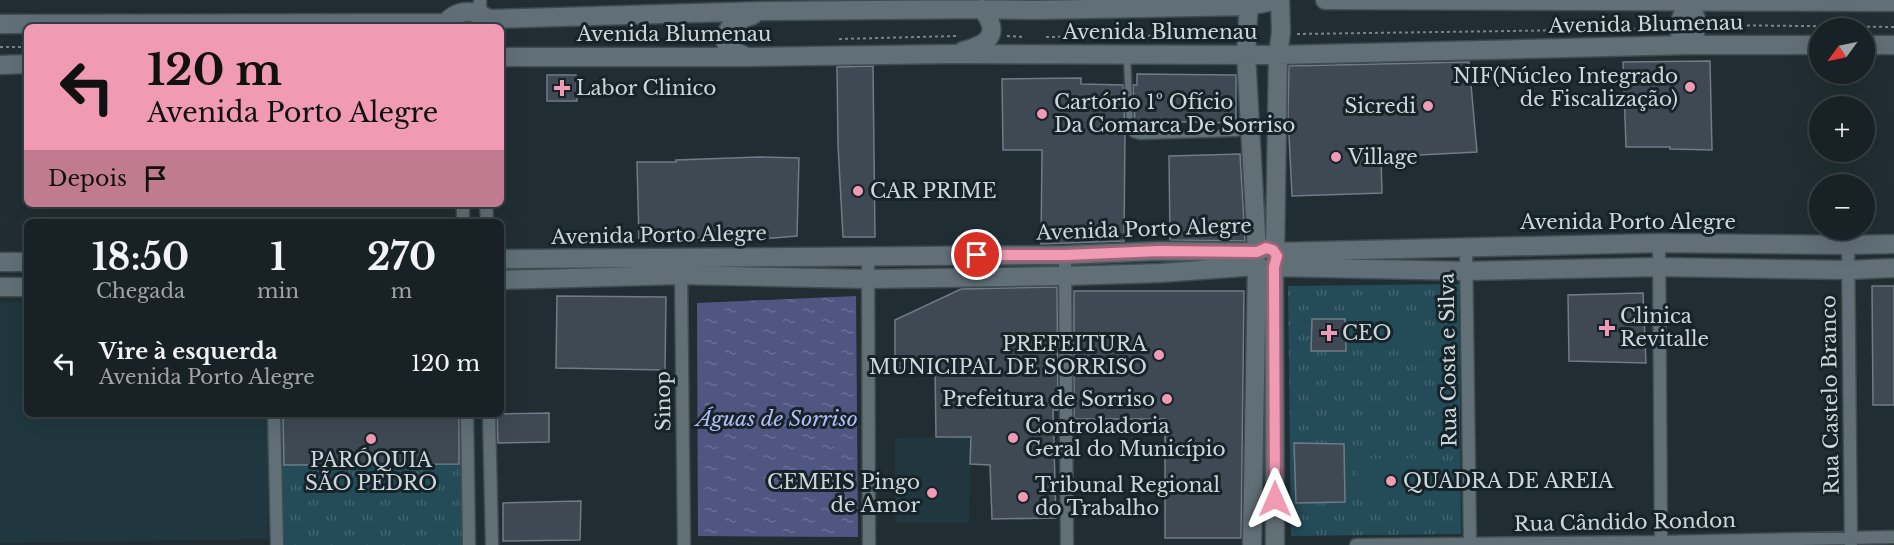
<!DOCTYPE html>
<html lang="pt">
<meta charset="utf-8">
<style>
body{margin:0;font-family:"Libre Baskerville",serif;background:#212a2e;color:#f1f3f6;height:100vh;display:flex;flex-direction:column;font-size:22px;white-space:nowrap}
*{box-sizing:border-box;margin:0}
p{font-size:20px;color:#9fa4a7}
.icon{flex:none;width:33px;height:33px;fill:none;stroke:currentColor;stroke-width:2;stroke-linecap:round;stroke-linejoin:round}
.map{position:relative;flex:1;overflow:hidden}
.sheet{position:absolute;left:24px;top:219px;width:480px;height:198px;display:flex;flex-direction:column;background:#182226;border-radius:9px;box-shadow:0 6px 24px #0002,0 0 0 2px #363f43}
.sheet>*{flex:none}
.top-card{position:absolute;left:24px;top:24px;width:480px;height:183px;border-radius:9px;box-shadow:0 6px 24px #0002,0 0 0 2px #363f43;background:#f09ab4;color:#111;overflow:hidden}
.needle{width:39px;rotate:237deg}
.fabs{position:absolute;left:1809px;top:18px;display:grid;gap:12px}
.fabs a{display:grid;place-items:center;width:66px;height:66px;border-radius:50%;background:#182226;box-shadow:0 6px 24px #0002,0 0 0 2px #363f43;font-size:30px}
.pin{position:absolute;display:grid;place-items:center;width:51px;height:51px;color:#fff;margin:-26px;border:3px solid #fff;border-radius:50%;box-shadow:0 2px 6px #0007}
.me{position:absolute;width:66px;margin:-33px;rotate:0deg;stroke-linejoin:round;filter:drop-shadow(0 0 4px #0008)}
.turn{display:flex;align-items:center;gap:21px;height:126px;padding:0 24px;font-size:27px}
.turn .icon{width:78px;height:78px;stroke-width:2.5}
.turn b{display:block;font-size:42px;line-height:51px}
.then{display:flex;align-items:center;height:57px;padding:0 24px;background:#0003;gap:12px;font-size:22px}
.eta{display:flex;justify-content:space-evenly;align-items:center;height:102px;text-align:center}
.eta b{font-size:36px;font-weight:700;line-height:42px}
ul{padding:0;list-style:none}
li{display:flex;align-items:center;gap:18px;height:84px;padding:0 24px}
li div{flex:1}
li b{display:block;font-size:22px}
li em{font-style:normal}
.map>svg:first-child{display:block}
</style>
<div class="map">
<svg width="1894" height="545" viewBox="0 0 1894 545">
<defs>
<pattern id="park-tufts" width="24" height="20" patternUnits="userSpaceOnUse" patternTransform="scale(1.5)"><rect width="24" height="20" fill="#234b58"/><path d="M3 7l-1-3M5 7V3M7 7l1-3M15 17l-1-3M17 17v-4M19 17l1-3" fill="none" stroke="#42646f"/></pattern>
<pattern id="water-ripples" width="26" height="14" patternUnits="userSpaceOnUse" patternTransform="scale(1.5)"><rect width="26" height="14" fill="#505682"/><path d="M2 4q2-2 4 0t4 0M15 11q2-2 4 0t4 0" fill="none" stroke="#686e93"/></pattern>
</defs>
<rect width="100%" height="100%" fill="#202e33"/>
<path fill="#20373f" d="M0,302H27V414H267L268,539L0,543Z
M971,437L969,523H895V438Z"/>
<path fill="url(#park-tufts)" d="M1459,284L1461,534L1291,536L1288,286Z
M280,414H462L463,545H282Z"/>
<path fill="#234b58" d="M1411,317L1419,319C1426,331 1423,339 1412,348L1368,347L1369,323Z
M1426,458L1427,497L1358,498L1357,459Z"/>
<path fill="url(#water-ripples)" d="M856,296L858,537L698,536L697,303Z"/>
<path fill="#3f4953" stroke="#707b86" stroke-width="1.5" d="M1710,61L1712,150L1670,149V147H1626L1623,62Z
M1469,62L1477,152L1381,157L1382,193L1292,196L1288,115L1289,66Z
M873,66L875,237H843L838,145L837,67Z
M1137,74L1236,75V123L1135,121L1133,85H1137Z
M547,75H576L577,101H547Z
M1081,78V84L1123,85L1125,131L1124,241L1041,244L1042,150H1003L1002,79Z
M1240,154L1245,241L1170,240L1169,156Z
M759,157L799,158L797,236L762,239V236L639,240L637,162H676V160Z
M1872,286H1894V405H1873Z
M1057,287L1058,410H1053L1056,518L992,519L990,465L970,464L971,437H936L935,368H895V320L961,289Z
M1074,291H1244L1241,538H1165V419H1074Z
M1643,293L1646,363L1569,361L1568,295Z
M557,296L666,297L665,370L556,368Z
M1312,319H1345L1346,351H1311Z
M549,413V442L498,443L497,414Z
M283,414H459V464L284,465Z
M1294,443L1344,444L1345,502L1296,503Z
M581,501L580,540L503,541V503Z"/>
<g fill="none" stroke-linecap="round" stroke-linejoin="round">
<defs>
<path id="lane" d="M1127,55L1130,129L1133,134L1140,136L1237,133"/>
<path id="street" d="M480,13V0
M463,204V222
M486,204L487,222
M1659,243L1661,545
M1848,245L1851,544
M1466,247L1470,545
M868,255L869,545
M1065,255L1067,545
M681,270L684,545
M274,414L277,545
M467,414L469,545
M489,414L492,545
M1356,545L1661,542L1894,537"/>
<path id="secondary" d="M1249,0L1246,54L1257,252L1255,258L1257,266L1252,545
M1325,0L1894,2
M1687,2C1699,20 1701,26 1688,45L1683,40L1678,28Z
M490,19L766,11L982,9L1034,10L1249,6L1278,0
M0,24L446,23
M443,27C456,5 482,9 496,27
M1864,45H1894
M963,51C990,44 1001,33 982,9
M745,56L729,49L725,41L726,34L733,22L753,15
M501,57H747L950,54L1278,55L1688,45H1820
M0,65L27,64
M501,259L1065,255L1159,251L1257,252L1266,248L1275,252L1659,243L1848,245L1894,244
M0,262H27
M501,280L681,275L868,279L1065,276L1160,273L1257,266L1265,270L1274,267L1467,271L1659,267L1848,270L1894,268
M0,287H27
M1275,545L1274,267L1277,256L1275,252L1278,55L1281,32L1280,0"/>
</defs>
<use href="#lane" stroke="#3f4c50" stroke-width="9"/>
<use href="#street" stroke="#3f4c50" stroke-width="15"/>
<use href="#secondary" stroke="#3f4c50" stroke-width="21"/>
<path stroke="#788388" stroke-width="2" stroke-dasharray="3 3" stroke-linecap="butt" d="M1711,25L1894,27
M1297,34L1652,29
M1007,36L1025,37
M1046,37L1232,35
M839,39L956,36
M0,47H27"/>
<use href="#lane" stroke="#607076" stroke-width="6"/>
<use href="#street" stroke="#607076" stroke-width="12"/>
<use href="#secondary" stroke="#607076" stroke-width="18"/>
</g>
<g fill="none" stroke-linecap="round" stroke-linejoin="round">
<defs>
<path id="route" d="M977,255H1065L1159,251L1257,252L1266,248L1273,250L1277,256L1274,267L1275,499"/>
</defs>
<use href="#route" stroke="#9c6475" stroke-width="15"/>
<use href="#route" stroke="#f09ab4" stroke-width="10"/>
</g>
<g fill="#f09ab4" stroke="#162429" stroke-width="2">
<circle cx="1690" cy="87" r="6"/>
<path d="M559 79h6v6h6v6h-6v6h-6v-6h-6v-6h6z"/>
<circle cx="1428" cy="106" r="6"/>
<circle cx="1042" cy="114" r="6"/>
<circle cx="1336" cy="157" r="6"/>
<circle cx="858" cy="191" r="6"/>
<path d="M1604 319h6v6h6v6h-6v6h-6v-6h-6v-6h6z"/>
<path d="M1326 324h6v6h6v6h-6v6h-6v-6h-6v-6h6z"/>
<circle cx="1159" cy="355" r="6"/>
<circle cx="1167" cy="399" r="6"/>
<circle cx="1013" cy="438" r="6"/>
<circle cx="371" cy="439" r="6"/>
<circle cx="1391" cy="481" r="6"/>
<circle cx="932" cy="493" r="6"/>
<circle cx="1023" cy="497" r="6"/>
</g>
<g text-anchor="middle" dominant-baseline="central" stroke-width="6" stroke-linejoin="round" paint-order="stroke">
<g font-size="20" fill="#cdd6da" stroke="#162429">
<text transform="translate(1646 24) rotate(-1)">Avenida Blumenau</text>
<text x="1160" y="32">Avenida Blumenau</text>
<text x="674" y="34">Avenida Blumenau</text>
<text x="1628" y="222">Avenida Porto Alegre</text>
<text transform="translate(1144 229) rotate(-2)">Avenida Porto Alegre</text>
<text transform="translate(659 235) rotate(-1)">Avenida Porto Alegre</text>
<text transform="translate(1448 360) rotate(-91)">Rua Costa e Silva</text>
<text transform="translate(1830 395) rotate(-91)">Rua Castelo Branco</text>
<text transform="translate(663 401) rotate(-91)">Sinop</text>
<text transform="translate(1625 522) rotate(-1)">Rua Cândido Rondon</text>
</g>
<g font-size="20" fill="#cdd6da" stroke="#162429" text-anchor="start">
<text x="1678" y="76" text-anchor="end">NIF(Núcleo Integrado<tspan x="1678" dy="23">de Fiscalização)</tspan></text>
<text x="576" y="88">Labor Clinico</text>
<text x="1054" y="102">Cartório 1º Ofício<tspan x="1054" dy="23">Da Comarca De Sorriso</tspan></text>
<text x="1416" y="106" text-anchor="end">Sicredi</text>
<text x="1348" y="157">Village</text>
<text x="870" y="191">CAR PRIME</text>
<text x="1620" y="316">Clinica<tspan x="1620" dy="23">Revitalle</tspan></text>
<text x="1342" y="333">CEO</text>
<text x="1147" y="344" text-anchor="end">PREFEITURA<tspan x="1147" dy="23">MUNICIPAL DE SORRISO</tspan></text>
<text x="1155" y="399" text-anchor="end">Prefeitura de Sorriso</text>
<text x="1025" y="426">Controladoria<tspan x="1025" dy="23">Geral do Município</tspan></text>
<text x="371" y="460" text-anchor="middle">PARÓQUIA<tspan x="371" dy="23">SÃO PEDRO</tspan></text>
<text x="1403" y="481">QUADRA DE AREIA</text>
<text x="920" y="482" text-anchor="end">CEMEIS Pingo<tspan x="920" dy="23">de Amor</tspan></text>
<text x="1035" y="485">Tribunal Regional<tspan x="1035" dy="23">do Trabalho</tspan></text>
</g>
<g font-size="21" font-style="italic" fill="#b2bcf6" stroke="#162429">
<text x="777" y="419">Águas de Sorriso</text>
</g>
</g>
</svg>
<div class="fabs">
<a><svg class="needle" viewBox="-14 -14 28 28"><path d="M0-13l5 13h-10z" fill="#e53935"/><path d="M0 13l5-13h-10z" fill="#9fa4a7"/></svg></a>
<a>+</a>
<a>−</a>
</div>
<div class="pin" style="left:977px;top:255px;background:#d93025"><svg class="icon" aria-label="arrive" viewBox="0 0 24 24"><path d="M6 21V4h12l-3 4 3 4H6"/></svg></div>
<svg class="me" style="left:1275px;top:499px" viewBox="-20 -20 40 40"><path d="M0-17L14 15 0 8-14 15z" fill="#f09ab4" stroke="#fff" stroke-width="4"/></svg>
<div class="top-card">
<div class="turn"><svg class="icon" aria-label="left" viewBox="0 0 24 24"><path d="M17 20v-9H6M10 6l-5 5 5 5"/></svg><div><b>120 m</b>Avenida Porto Alegre</div></div>
<div class="then">Depois<svg class="icon" aria-label="arrive" viewBox="0 0 24 24"><path d="M6 21V4h12l-3 4 3 4H6"/></svg></div>
</div>
<section class="sheet">
<div class="eta">
<div><b>18:50</b><p>Chegada</p></div>
<div><b>1</b><p>min</p></div>
<div><b>270</b><p>m</p></div>
</div>
<ul>
<li><svg class="icon" aria-label="left" viewBox="0 0 24 24"><path d="M17 20v-9H6M10 6l-5 5 5 5"/></svg><div><b>Vire à esquerda</b><p>Avenida Porto Alegre</p></div><em>120 m</em></li>
</ul>
</section>
</div>
